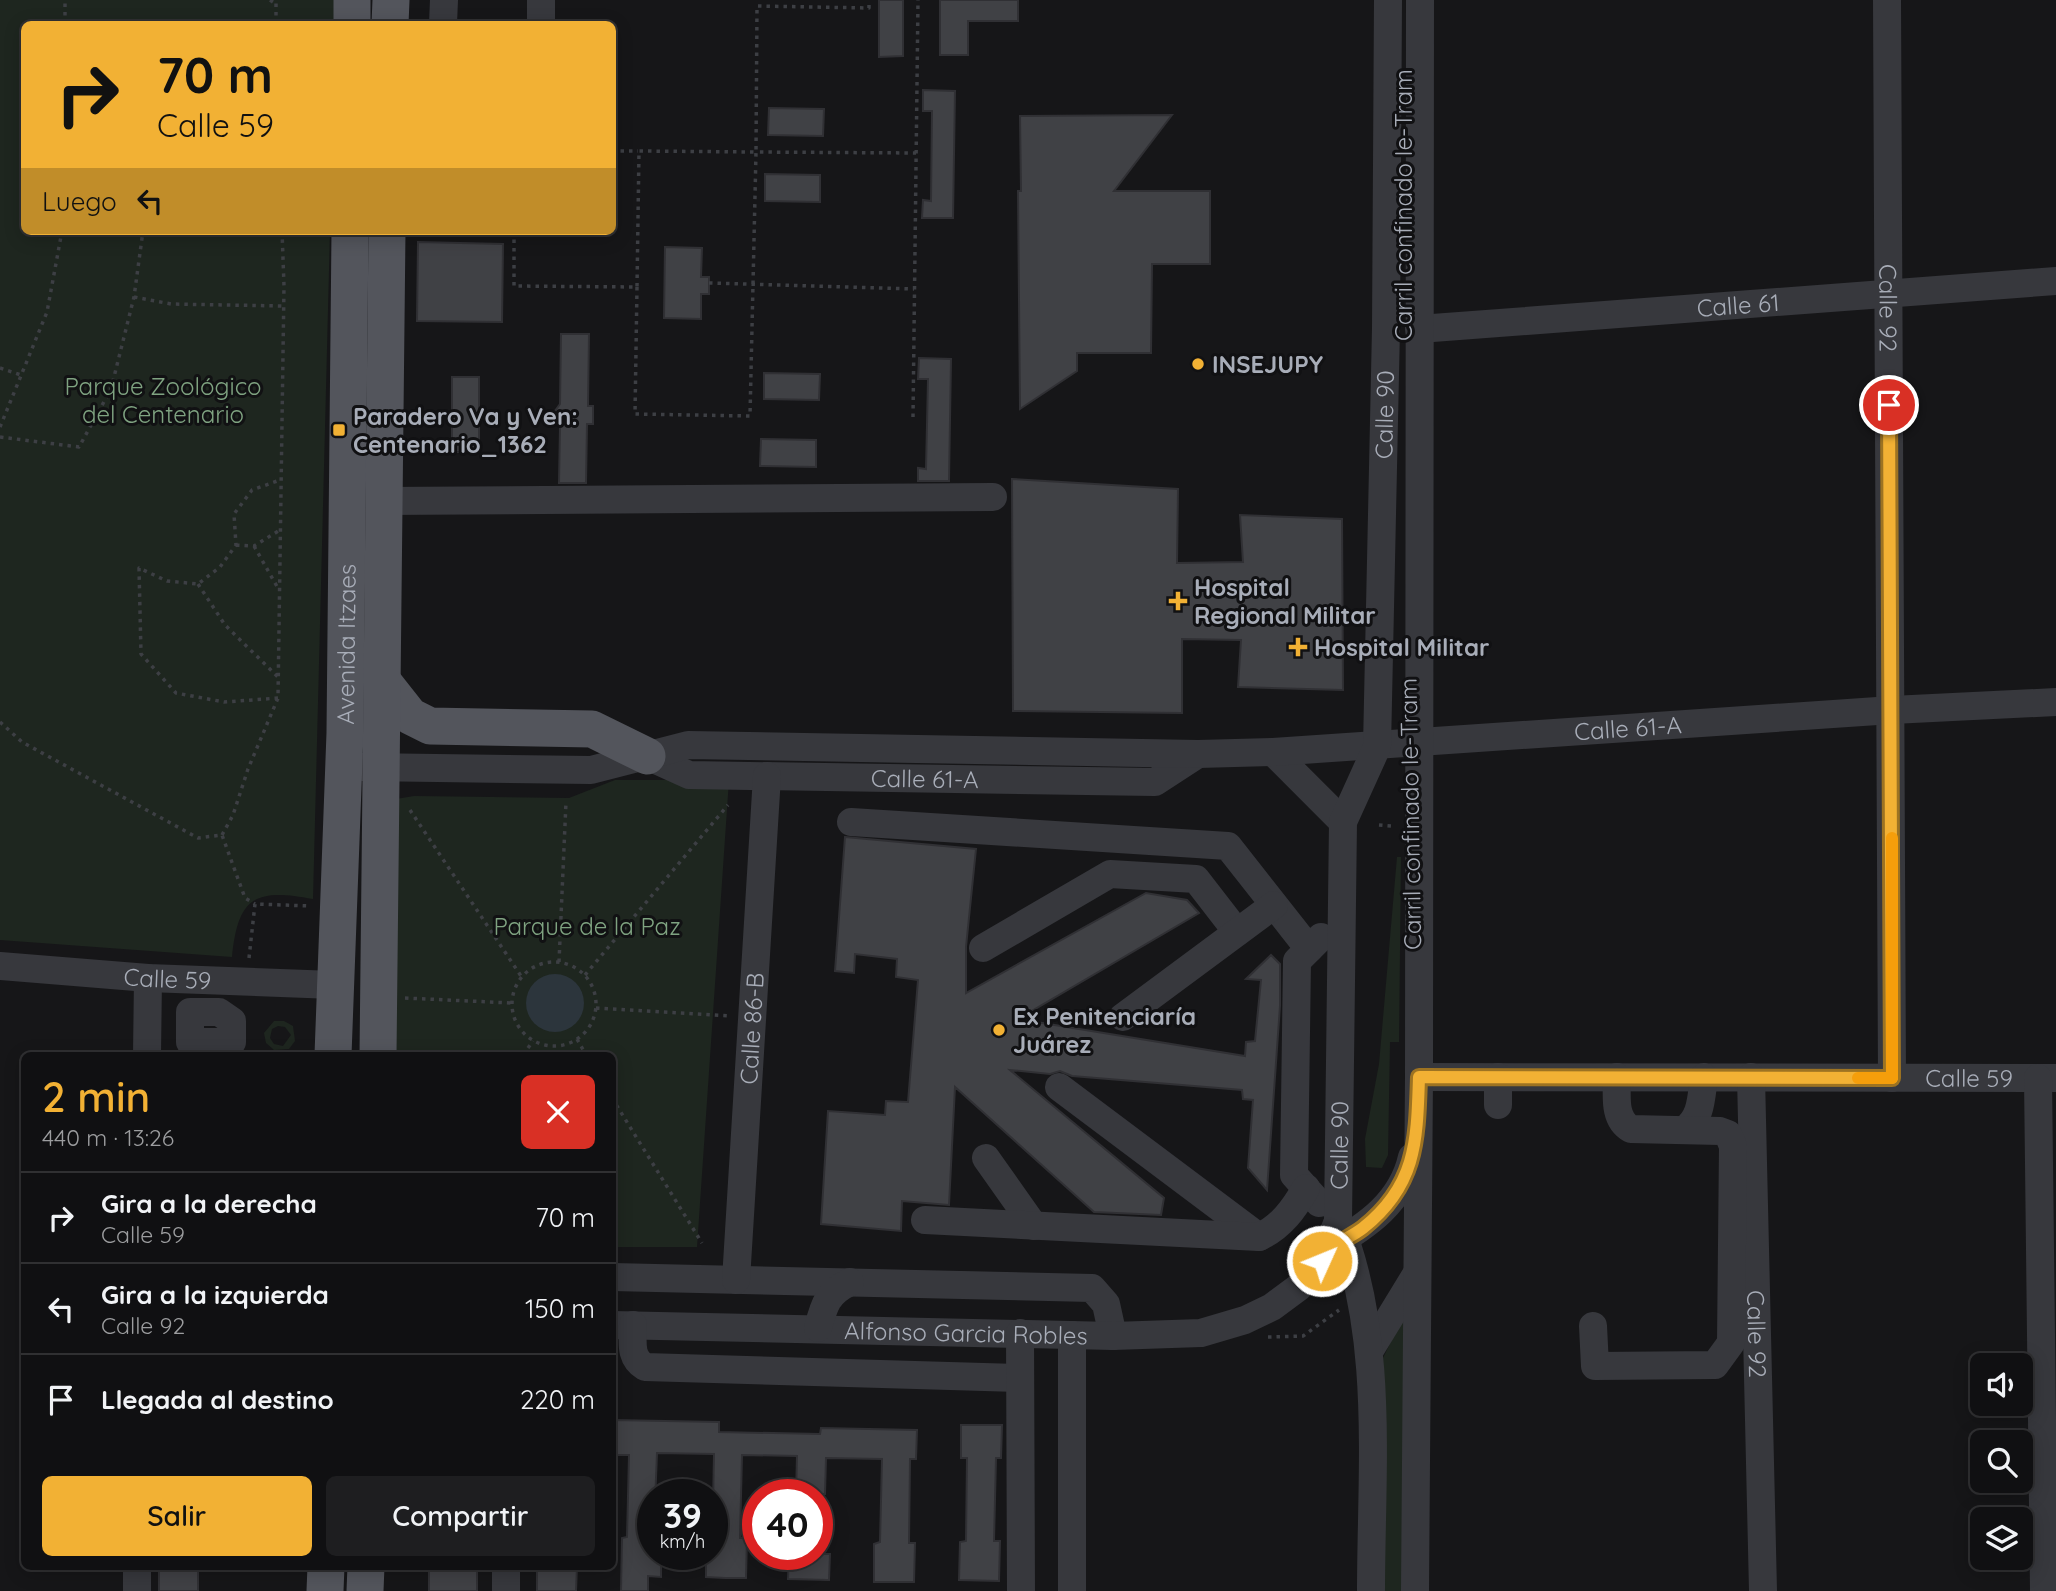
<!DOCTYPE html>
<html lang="es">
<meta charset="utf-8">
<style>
body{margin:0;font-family:Quicksand,sans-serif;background:#1e1e20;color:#f1f3f6;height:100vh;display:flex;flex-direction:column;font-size:26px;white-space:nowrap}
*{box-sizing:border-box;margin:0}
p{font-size:23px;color:#9c9d9f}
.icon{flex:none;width:38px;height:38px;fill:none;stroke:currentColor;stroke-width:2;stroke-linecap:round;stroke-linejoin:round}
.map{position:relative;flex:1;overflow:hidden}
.panel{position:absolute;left:21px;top:1052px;width:595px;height:518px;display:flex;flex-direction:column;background:#101012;border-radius:10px;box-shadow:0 4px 18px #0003,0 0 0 2px #303032}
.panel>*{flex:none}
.guide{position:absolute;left:21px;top:21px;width:595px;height:214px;border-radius:10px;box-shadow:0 4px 18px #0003,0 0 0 2px #303032;background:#f2b134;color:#111;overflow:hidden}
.controls{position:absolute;left:1970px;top:1353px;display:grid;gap:14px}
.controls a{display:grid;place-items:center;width:63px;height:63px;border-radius:10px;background:#101012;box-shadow:0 4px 18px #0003,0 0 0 2px #303032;font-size:35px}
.speed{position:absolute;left:637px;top:1479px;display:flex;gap:14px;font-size:35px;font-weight:700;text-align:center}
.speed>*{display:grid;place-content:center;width:91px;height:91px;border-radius:50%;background:#101012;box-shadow:0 4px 18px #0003,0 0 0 2px #303032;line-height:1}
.speed small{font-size:18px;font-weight:400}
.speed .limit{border:10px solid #d22;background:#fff;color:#111}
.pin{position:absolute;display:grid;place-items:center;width:60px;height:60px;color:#fff;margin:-30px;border:4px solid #fff;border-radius:50%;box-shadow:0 2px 7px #0007}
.me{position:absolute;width:77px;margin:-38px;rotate:46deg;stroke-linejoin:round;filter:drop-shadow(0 0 5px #0008)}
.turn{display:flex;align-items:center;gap:24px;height:147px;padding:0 21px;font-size:32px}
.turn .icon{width:91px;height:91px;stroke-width:2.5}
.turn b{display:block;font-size:49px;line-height:60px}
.then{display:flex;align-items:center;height:66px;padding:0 21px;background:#0003;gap:14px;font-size:26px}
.round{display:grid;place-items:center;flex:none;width:74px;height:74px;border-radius:10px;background:#1e1e20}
.head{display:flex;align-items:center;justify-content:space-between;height:119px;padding:0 21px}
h1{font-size:42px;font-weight:600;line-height:52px;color:#f2b134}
.primary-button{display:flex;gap:14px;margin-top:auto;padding:14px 21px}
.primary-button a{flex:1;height:80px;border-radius:10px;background:#f2b134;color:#111;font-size:28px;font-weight:600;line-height:80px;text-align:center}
.primary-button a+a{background:#1e1e20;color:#f1f3f6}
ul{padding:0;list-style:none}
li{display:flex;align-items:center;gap:21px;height:91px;padding:0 21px;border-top:2px solid #303032}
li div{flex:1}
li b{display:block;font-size:26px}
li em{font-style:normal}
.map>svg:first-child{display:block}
</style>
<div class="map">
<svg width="2056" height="1591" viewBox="0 0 2056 1591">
<rect width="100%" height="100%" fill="#161618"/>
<path fill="#1e261f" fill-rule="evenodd" d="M0,0H334V24H24V231H330L313,899C255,888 238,897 232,957L0,940Z
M615,780H729L697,1247H613L612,1055H387L396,799L414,796L569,798Z
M1397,857H1401L1399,1042H1390L1388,1155L1382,1168L1366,1167L1365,1139L1379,1064Z
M274,1021H284L293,1026L295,1041L289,1049L274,1050L266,1043L264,1033ZM278,1026L285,1027L291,1035L283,1046L274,1044L270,1038L272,1029Z
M1403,1317L1407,1382L1405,1591H1385L1383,1358Z"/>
<path fill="#2c353c" d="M526 1003a29 29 0 1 1 58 0a29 29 0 1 1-58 0Z"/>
<path fill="#404145" stroke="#303034" stroke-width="2" d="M879,0H903V56L879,57Z
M940,0H1018V21H968V55H940Z
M923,90L955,91L953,218H922L923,200L931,201L932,111H923Z
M769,108L824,109L823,136L768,135Z
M1172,115L1114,191H1210V264H1152L1151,353H1077V371L1020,409L1018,191H1021L1020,116Z
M765,174L820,175V202L765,201Z
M418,242L503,244L502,322L417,321Z
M665,247L702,248L701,277H709V294H701V319L664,318Z
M561,334H589L588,406H593V424H587L586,483H559L560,427L552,415L560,404Z
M919,358L951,359L949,481H918V468L926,469L928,379H918Z
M764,373L820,374L819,400L764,399Z
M452,377H479V452H452Z
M761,439L816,440V467L760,466Z
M1012,479L1178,489L1177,563L1243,562L1240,515L1342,519L1343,690L1238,687L1241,640L1182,639V713L1013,711Z
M845,837L976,849L966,947V993L1146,893L1187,900L1199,913L1018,1019L1245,1056L1246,1042L1255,1041L1261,980L1246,979L1271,955L1280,964V1006L1267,1190L1248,1168L1253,1100L1243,1099L1242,1090L1072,1076L1060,1071L1050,1074L1010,1070L1164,1198L1161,1215L1094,1212L955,1087L949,1205L902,1201L901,1231L821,1224L828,1111L885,1115L886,1101L908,1102L918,980L896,977L897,959L855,954L854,973L835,971Z
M612,1420L719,1422V1432L820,1434L821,1428L917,1430L916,1459H910L909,1543H915L914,1582H874V1544L880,1542L882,1459L826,1458L825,1494H796L797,1456L742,1455L740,1538H747L746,1578H725L706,1577V1554H712L714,1454L657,1453L653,1554H661V1577L648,1576V1591H621L622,1538L627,1537L629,1455H612Z
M961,1425H1002L1001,1458H996L994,1541H1000L999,1581L959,1580L960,1542L966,1541L967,1458H961Z
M789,1554H830L829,1580L788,1579Z
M159,1566H198V1591H159Z
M429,1566H477V1591H429Z
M537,1566H577L576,1591H537Z"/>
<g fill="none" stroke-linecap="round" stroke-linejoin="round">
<path stroke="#3d3f44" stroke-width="3.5" stroke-dasharray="3.5 5" stroke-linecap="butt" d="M270,0L276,4
M65,24V0
M276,24V0
M612,151H638
M514,231V286L637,287L639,151L756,152L757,6L869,8V0
M709,283L914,289
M637,287L635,414L750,416L756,152L916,153
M134,297L171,304L284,306
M0,368L21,375
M913,417L918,0
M0,427L47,312L62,231
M0,437L79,447L111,389L134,297L143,231
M236,545L254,546L280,530
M254,546L279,590
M198,584L225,625L278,677
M278,698L224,702L176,693L141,654L139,568L167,581L198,584L220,567L236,545L234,514L252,490L280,480
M0,722L22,742L198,838L222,835L245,898L255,904
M410,810L521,976
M1379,825L1391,826
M222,835L233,815L248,769L278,698L284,286L282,231
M249,958L255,904L311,906
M512 1004a42 42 0 1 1 84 0a42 42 0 1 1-84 0Z
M559,962L566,802
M585,975L728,805
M405,998L511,1003
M596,1008L730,1016
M577,1039L586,1055
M523,1055L533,1041
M554,1055L555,1047
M612,1098L702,1243
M1268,1337L1303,1336L1339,1310"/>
<g stroke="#37383d" stroke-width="28">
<path id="s1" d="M1887,0L1892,1078"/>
<path d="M443,24L444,0"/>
<path d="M541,24V0"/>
<path id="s2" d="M1419,329L2056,281"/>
<path d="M382,501L993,497"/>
<path d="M1273,752L1343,822"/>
<path id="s3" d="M647,756L689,775L1155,782L1198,754"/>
<path id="s4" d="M363,767L591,770L688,745L1198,754L1273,752L1892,710L2056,702"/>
<path d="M851,822L1228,846L1309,949"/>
<path d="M983,948L1110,874L1196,879L1237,932"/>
<path id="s5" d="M0,966L148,978L334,985"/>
<path d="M190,1012H219L232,1021V1042H190Z"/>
<path d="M1123,1017L1274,905"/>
<path d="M147,1055L148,978"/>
<path id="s6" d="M1419,1077L2056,1078"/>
<path id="s7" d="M1751,1077L1763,1591"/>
<path d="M2038,1078L2044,1591"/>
<path d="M1059,1087L1259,1237"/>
<path d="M1498,1105V1077"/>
<path d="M1684,1130C1702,1118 1701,1097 1704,1077"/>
<path d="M986,1158L1034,1226"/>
<path d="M1319,1203L1294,1175L1297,961L1321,937"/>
<path d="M925,1220L1259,1237C1281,1227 1294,1209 1306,1188"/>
<path d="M1330,1247C1367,1226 1402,1202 1412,1157"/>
<path d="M612,1277L1092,1288L1106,1304L1113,1336"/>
<path id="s8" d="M736,1280L767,776"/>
<path id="s9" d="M612,1325L1113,1336L1201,1333L1245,1320L1272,1307L1299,1287L1322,1261L1338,1221"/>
<path d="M633,1325C633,1342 629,1357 645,1367L1020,1378"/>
<path d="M1593,1326L1595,1366L1715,1365L1731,1343L1733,1146L1728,1134L1720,1131L1631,1129C1613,1119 1617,1095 1617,1077"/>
<path d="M818,1328C824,1305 827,1293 850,1282"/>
<path d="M1020,1333L1021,1591"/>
<path d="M1370,1350L1417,1273"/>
<path d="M137,1591V1566"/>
<path d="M506,1591V1566"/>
<path d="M1072,1591V1335"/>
<path id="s10" d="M1371,1591C1371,1471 1385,1334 1338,1221L1343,822L1377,747L1386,328L1388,0"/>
<path d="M1415,1591L1419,1077L1420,0"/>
</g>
<g stroke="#53555c" stroke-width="37">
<path d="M352,24V0"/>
<path d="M390,24L391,0"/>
<path d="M380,678L410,716L430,726L592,729L647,756"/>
<path id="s11" d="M333,1055L345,733L350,231"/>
<path d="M378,1055L387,231"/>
<path d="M325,1591L326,1566"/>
<path d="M365,1591L366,1566"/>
</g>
</g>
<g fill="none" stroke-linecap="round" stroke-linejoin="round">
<defs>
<path id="route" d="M1322,1261C1333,1241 1346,1241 1363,1228C1417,1185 1417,1140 1419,1077L1892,1078L1889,405"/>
</defs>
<use href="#route" stroke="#9d7322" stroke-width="18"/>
<use href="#route" stroke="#f2b134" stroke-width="12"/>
<path stroke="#f59e0b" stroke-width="12" d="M1858,1078H1892V838"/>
</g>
<g fill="#f2b134" stroke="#111113" stroke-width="2.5">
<circle cx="1198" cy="364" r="7"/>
<rect x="332" y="423" width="14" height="14" rx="3.5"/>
<path d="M1174.5 590.5h7v7h7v7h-7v7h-7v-7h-7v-7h7z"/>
<path d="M1294.5 636.5h7v7h7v7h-7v7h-7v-7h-7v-7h7z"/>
<circle cx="999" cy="1030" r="7"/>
</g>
<g text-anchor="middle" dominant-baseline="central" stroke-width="6" stroke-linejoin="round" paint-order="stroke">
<g font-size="24" fill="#a8adb8" stroke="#111113">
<text transform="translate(1403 205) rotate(-90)">Carril confinado Ie-Tram</text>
<text stroke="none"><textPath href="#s2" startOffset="320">Calle 61</textPath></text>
<text stroke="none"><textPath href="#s1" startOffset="308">Calle 92</textPath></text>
<text stroke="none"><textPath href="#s10" startOffset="1188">Calle 90</textPath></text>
<text stroke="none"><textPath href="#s11" startOffset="411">Avenida Itzaes</textPath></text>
<text stroke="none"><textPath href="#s4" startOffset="1269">Calle 61-A</textPath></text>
<text stroke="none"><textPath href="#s3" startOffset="282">Calle 61-A</textPath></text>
<text transform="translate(1410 814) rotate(-91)">Carril confinado Ie-Tram</text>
<text stroke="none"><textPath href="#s5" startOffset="168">Calle 59</textPath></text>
<text stroke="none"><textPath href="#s8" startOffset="252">Calle 86-B</textPath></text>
<text stroke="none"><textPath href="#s6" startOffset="550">Calle 59</textPath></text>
<text stroke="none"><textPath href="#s10" startOffset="450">Calle 90</textPath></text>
<text stroke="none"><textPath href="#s9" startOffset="354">Alfonso Garcia Robles</textPath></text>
<text stroke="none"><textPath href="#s7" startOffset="257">Calle 92</textPath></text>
</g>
<g font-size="24" font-weight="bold" fill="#a8adb8" stroke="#111113" text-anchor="start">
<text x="1212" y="364">INSEJUPY</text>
<text x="353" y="416">Paradero Va y Ven:<tspan x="353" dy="28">Centenario_1362</tspan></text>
<text x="1194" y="587">Hospital<tspan x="1194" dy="28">Regional Militar</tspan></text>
<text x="1314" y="647">Hospital Militar</text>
<text x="1013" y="1016">Ex Penitenciaría<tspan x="1013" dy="28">Juárez</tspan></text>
</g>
<g font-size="24" fill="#7fa381" stroke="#111113">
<text x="163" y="386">Parque Zoológico<tspan x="163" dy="28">del Centenario</tspan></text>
<text x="587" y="926">Parque de la Paz</text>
</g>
</g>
</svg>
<div class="controls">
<a><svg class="icon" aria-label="sound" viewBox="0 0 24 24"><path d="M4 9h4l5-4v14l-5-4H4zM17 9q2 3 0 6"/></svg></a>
<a><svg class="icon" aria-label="search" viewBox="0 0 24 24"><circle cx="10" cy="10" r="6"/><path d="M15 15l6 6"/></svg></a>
<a><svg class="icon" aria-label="layers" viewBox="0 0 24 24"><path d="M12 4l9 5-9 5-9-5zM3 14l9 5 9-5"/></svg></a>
</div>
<div class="speed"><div>39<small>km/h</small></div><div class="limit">40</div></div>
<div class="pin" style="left:1889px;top:405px;background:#d93025"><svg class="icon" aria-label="arrive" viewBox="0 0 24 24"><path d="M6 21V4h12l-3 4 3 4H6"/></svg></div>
<svg class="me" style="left:1322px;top:1261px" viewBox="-20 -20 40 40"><circle r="17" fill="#f2b134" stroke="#fff" stroke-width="3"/><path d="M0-11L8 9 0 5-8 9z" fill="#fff"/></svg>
<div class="guide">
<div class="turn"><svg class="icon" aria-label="right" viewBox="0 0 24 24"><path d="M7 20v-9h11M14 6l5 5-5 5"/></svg><div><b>70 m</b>Calle 59</div></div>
<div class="then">Luego<svg class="icon" aria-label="left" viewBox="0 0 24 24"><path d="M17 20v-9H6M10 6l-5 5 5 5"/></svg></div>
</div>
<section class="panel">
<div class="head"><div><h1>2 min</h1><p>440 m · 13:26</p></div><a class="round" style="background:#d93025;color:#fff"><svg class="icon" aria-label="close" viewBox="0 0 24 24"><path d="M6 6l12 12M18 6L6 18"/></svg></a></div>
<ul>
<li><svg class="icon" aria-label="right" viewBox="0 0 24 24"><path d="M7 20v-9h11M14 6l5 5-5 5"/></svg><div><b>Gira a la derecha</b><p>Calle 59</p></div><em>70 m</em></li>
<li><svg class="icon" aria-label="left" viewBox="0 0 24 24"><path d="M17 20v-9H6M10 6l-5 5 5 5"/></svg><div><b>Gira a la izquierda</b><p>Calle 92</p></div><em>150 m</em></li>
<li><svg class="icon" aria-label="arrive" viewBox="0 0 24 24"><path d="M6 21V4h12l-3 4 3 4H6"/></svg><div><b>Llegada al destino</b></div><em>220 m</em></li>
</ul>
<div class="primary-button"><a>Salir</a><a>Compartir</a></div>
</section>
</div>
